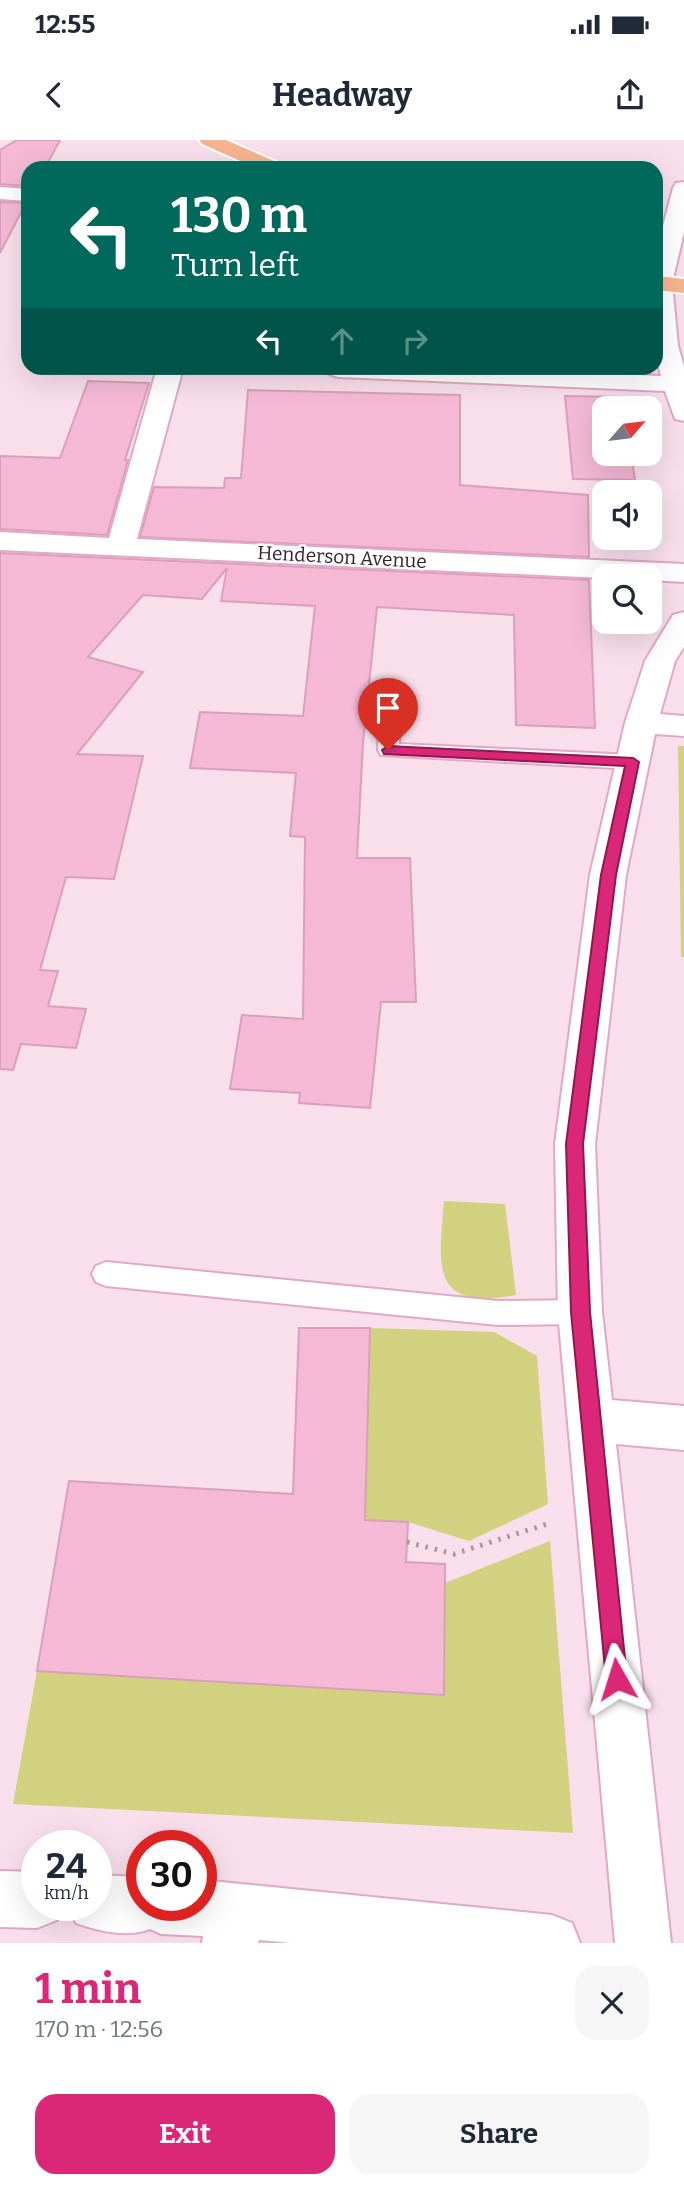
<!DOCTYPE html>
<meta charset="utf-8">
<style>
body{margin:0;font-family:Bitter,serif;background:#f6f6f7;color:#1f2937;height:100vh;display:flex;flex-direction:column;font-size:26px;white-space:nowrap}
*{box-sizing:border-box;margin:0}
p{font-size:23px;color:#747a83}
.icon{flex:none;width:38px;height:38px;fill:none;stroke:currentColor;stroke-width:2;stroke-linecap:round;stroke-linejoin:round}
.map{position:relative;height:1803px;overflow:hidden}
.drawer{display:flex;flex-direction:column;background:#fff;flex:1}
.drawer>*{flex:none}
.top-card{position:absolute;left:21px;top:21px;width:642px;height:214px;border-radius:21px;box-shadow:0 7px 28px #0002;background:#00695c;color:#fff;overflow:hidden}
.needle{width:46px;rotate:62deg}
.controls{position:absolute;left:592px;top:256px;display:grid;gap:14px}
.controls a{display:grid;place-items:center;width:70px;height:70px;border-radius:14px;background:#fff;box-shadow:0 7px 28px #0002;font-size:35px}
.speed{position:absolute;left:21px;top:1690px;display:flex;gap:14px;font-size:35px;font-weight:700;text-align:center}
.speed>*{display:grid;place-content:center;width:91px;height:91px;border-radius:50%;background:#fff;box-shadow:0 7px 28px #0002;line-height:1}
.speed small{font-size:18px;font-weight:400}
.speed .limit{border:10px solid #d22;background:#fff;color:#111}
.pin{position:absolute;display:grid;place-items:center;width:60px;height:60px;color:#fff;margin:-72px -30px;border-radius:50% 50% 50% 0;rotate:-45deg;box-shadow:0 0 7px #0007}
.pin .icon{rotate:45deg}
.me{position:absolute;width:77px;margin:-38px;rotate:354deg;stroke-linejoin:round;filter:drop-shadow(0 0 5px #0008)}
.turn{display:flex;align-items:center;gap:24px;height:147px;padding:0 35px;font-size:32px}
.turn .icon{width:91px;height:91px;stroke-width:2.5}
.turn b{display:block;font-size:49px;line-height:60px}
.lanes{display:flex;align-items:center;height:66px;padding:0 35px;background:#0003;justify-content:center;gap:35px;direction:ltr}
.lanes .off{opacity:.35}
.round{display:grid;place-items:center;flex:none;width:74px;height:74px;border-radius:21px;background:#f6f6f7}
.overview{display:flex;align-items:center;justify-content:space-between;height:119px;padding:0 35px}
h1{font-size:42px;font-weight:700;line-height:52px;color:#db2777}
.cta{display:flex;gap:14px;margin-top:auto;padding:14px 35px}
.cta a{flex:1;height:80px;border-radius:21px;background:#db2777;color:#fff;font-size:28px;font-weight:700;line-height:80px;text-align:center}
.cta a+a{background:#f6f6f7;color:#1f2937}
.status{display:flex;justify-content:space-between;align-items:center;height:49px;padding:0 35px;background:#fff;direction:ltr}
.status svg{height:19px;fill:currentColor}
header{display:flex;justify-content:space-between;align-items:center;height:91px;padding:0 35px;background:#fff;font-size:32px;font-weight:700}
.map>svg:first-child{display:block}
</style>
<div class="status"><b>12:55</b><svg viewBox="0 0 49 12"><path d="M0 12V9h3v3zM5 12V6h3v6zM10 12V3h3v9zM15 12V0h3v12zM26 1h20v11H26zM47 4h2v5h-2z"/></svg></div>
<header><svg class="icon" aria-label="back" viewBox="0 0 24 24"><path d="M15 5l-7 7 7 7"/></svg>Headway<svg class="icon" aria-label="share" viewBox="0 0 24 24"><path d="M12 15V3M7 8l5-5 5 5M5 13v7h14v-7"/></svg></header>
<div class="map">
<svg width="684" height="1803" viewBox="0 0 684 1803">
<rect width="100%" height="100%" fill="#f8dfeb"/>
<path fill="#d2d17f" d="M678,606H684V817H681Z
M444,1061L505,1064L516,1155C429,1171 439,1126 444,1061Z
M370,1188L494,1192L537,1216L548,1364L469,1401L408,1382L365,1380Z
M550,1401L573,1693L13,1664L37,1531L443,1555L445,1443Z"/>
<path fill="#f5b9d6" stroke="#d99fbb" stroke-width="2" d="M17,0H60L45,28H28V46L0,44V10Z
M0,62L26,63L0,113Z
M88,241L149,243L125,320H128L107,395L0,389V316L60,318Z
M248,250L460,255V345L588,355L589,417L140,397L154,347L224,348L225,338H241Z
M565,256L624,257L625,268H604V313H631L635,340L573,339Z
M0,413L589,440L595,588L516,585L514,475L377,467L363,603L357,718H410L416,862H381L370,968L299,963L300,953L230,949L242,875L303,879L305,697L290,696L296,633L190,628L200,572L303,576L315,466L221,461L227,428L202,459L143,455L88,517L143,532L77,614L143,616L114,739L66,737L40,830L58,831L48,866L86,869L76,908L21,904L13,930L0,929Z
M299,1188H370L365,1380L408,1382L406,1422L445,1424L444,1555L37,1531L69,1341L293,1354Z"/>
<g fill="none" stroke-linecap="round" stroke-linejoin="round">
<defs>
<path id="service" d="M391,548L398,549L401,554L399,604L633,615L640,617L643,622L640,627L633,629L381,615L378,610L381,554L384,549Z
M106,1122L498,1161L580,1160L590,1163L594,1172L590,1181L580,1184L498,1185L106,1146L96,1142L92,1134L96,1126Z"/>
<path id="minor" d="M684,42V92L672,143L678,206L684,226V281L675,279L665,251L338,237L329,234L325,229L475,228L661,236L656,216V113L673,48L676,43Z
M0,47L28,49V61L0,59Z
M157,228H183L137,399L684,424V442L649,440V436H604V438L0,410V392L109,398Z
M684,472V507L675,521L660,574L684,576V596L655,594L626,735L595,1004L602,1172L612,1260L684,1266V1310L616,1304L671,1803H615L558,1172L555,1004L590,735L625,583L645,521L673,475Z
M0,1731L37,1732V1766H62L57,1780L37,1788L0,1787Z
M96,1735L142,1737V1766H201V1740L552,1775L572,1783L580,1803H291L259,1800L258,1803H202L203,1796L161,1794L150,1789C128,1798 97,1791 76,1783L69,1766H96Z"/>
<path id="trunk" d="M199,0H226L281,24L285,28H256L202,4Z
M656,136L684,139V153L656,150Z"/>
</defs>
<use href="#service" stroke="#e3a8c5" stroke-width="4"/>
<use href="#minor" stroke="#e3a8c5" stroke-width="4"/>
<use href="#trunk" stroke="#fff" stroke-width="4"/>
<path stroke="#aa929e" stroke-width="5" stroke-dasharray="2.5 7" stroke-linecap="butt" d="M407,1402L454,1414L550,1383"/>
<use href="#service" fill="#fff" fill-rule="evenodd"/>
<use href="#minor" fill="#fff" fill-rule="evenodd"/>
<use href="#trunk" fill="#f7b490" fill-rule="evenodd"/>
</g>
<path fill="#db2777" stroke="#8e194d" stroke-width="2" d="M388,606L633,618L639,622L616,735L583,1004L590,1172L627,1539L624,1547L617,1550L609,1547L606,1539L571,1172L566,1004L601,735L625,626L384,614L382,610Z"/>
<g text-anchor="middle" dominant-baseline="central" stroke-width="5" stroke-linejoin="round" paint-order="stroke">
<g font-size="19" fill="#36202b" stroke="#fff">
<text transform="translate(342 417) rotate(3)">Henderson Avenue</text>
</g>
</g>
</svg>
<div class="controls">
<a><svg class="needle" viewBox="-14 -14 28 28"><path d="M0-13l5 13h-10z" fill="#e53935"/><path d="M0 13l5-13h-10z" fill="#747a83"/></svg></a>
<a><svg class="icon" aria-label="sound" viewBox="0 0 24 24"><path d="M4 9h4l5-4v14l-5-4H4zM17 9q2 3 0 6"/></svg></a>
<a><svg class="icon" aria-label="search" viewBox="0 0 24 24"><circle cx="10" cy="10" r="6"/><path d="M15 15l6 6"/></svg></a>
</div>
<div class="speed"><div>24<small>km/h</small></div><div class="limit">30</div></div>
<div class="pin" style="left:388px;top:610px;background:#d93025"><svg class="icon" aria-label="arrive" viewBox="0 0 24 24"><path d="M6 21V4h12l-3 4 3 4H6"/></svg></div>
<svg class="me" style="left:617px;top:1539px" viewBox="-20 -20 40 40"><path d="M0-17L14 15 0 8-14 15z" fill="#db2777" stroke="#fff" stroke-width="4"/></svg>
<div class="top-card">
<div class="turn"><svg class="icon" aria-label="left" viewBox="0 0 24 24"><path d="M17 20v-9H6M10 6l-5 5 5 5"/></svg><div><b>130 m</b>Turn left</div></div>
<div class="lanes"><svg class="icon" aria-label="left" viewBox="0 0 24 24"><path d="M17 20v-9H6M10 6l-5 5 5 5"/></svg><svg class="icon off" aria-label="ahead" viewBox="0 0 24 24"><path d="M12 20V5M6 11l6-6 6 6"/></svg><svg class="icon off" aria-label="right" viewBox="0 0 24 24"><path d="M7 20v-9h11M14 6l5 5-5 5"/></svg></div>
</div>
</div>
<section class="drawer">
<div class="overview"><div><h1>1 min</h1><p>170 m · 12:56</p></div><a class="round"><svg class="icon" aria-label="close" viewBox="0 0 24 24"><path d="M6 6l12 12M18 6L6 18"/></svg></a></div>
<div class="cta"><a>Exit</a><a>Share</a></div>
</section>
